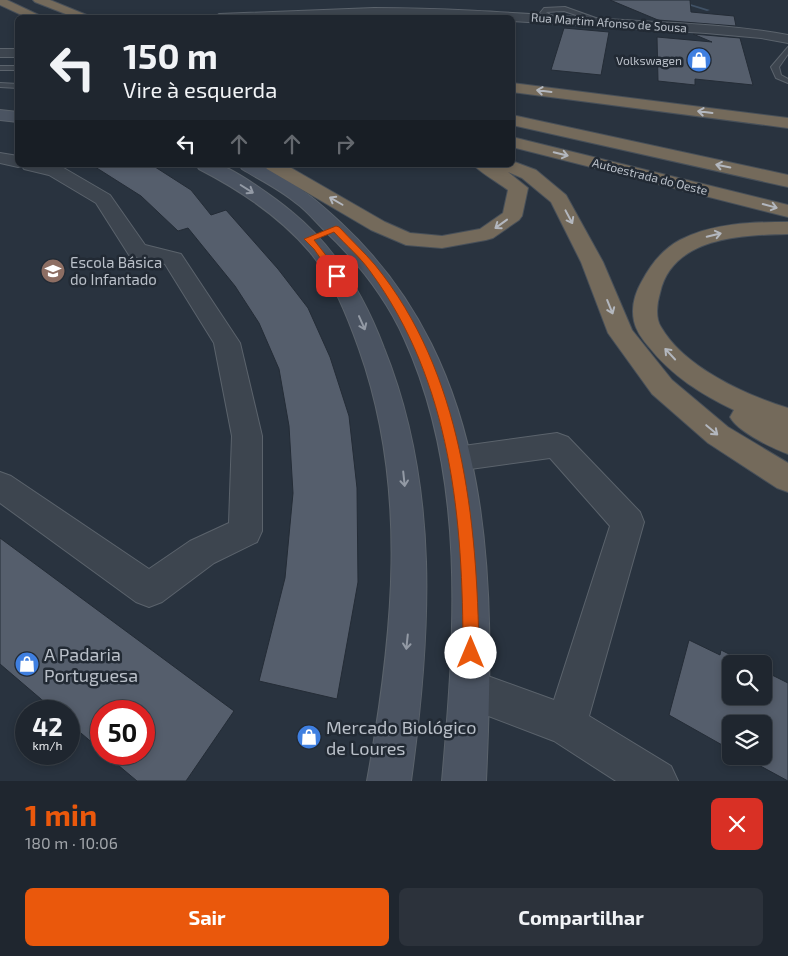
<!DOCTYPE html>
<html lang="pt">
<meta charset="utf-8">
<style>
body{margin:0;font-family:"Exo 2",sans-serif;background:#2c323b;color:#f1f3f6;height:100vh;display:flex;flex-direction:column;font-size:19px;white-space:nowrap}
*{box-sizing:border-box;margin:0}
p{font-size:16px;color:#a1a5aa}
.icon{flex:none;width:28px;height:28px;fill:none;stroke:currentColor;stroke-width:2;stroke-linecap:round;stroke-linejoin:round}
.map{position:relative;height:781px;overflow:hidden}
.panel{display:flex;flex-direction:column;background:#1f262f;flex:1}
.panel>*{flex:none}
.hud{position:absolute;left:15px;top:15px;width:500px;height:152px;border-radius:8px;box-shadow:0 2px 8px #0003,0 0 0 1px #3c434b;background:#1f262f;color:#f1f3f6;overflow:hidden}
.tools{position:absolute;left:722px;top:655px;display:grid;gap:10px}
.tools a{display:grid;place-items:center;width:50px;height:50px;border-radius:8px;background:#1f262f;box-shadow:0 2px 8px #0003,0 0 0 1px #3c434b;font-size:25px}
.speed{position:absolute;left:15px;top:700px;display:flex;gap:10px;font-size:25px;font-weight:700;text-align:center}
.speed>*{display:grid;place-content:center;width:65px;height:65px;border-radius:50%;background:#1f262f;box-shadow:0 2px 8px #0003,0 0 0 1px #3c434b;line-height:1}
.speed small{font-size:12px;font-weight:400}
.speed .limit{border:8px solid #d22;background:#fff;color:#111}
.pin{position:absolute;display:grid;place-items:center;width:42px;height:42px;color:#fff;margin:-21px;border-radius:10px;box-shadow:0 2px 8px #0006}
.me{position:absolute;width:55px;margin:-28px;rotate:0deg;stroke-linejoin:round;filter:drop-shadow(0 0 4px #0008)}
.turn{display:flex;align-items:center;gap:18px;height:105px;padding:0 25px;font-size:22px}
.turn .icon{width:65px;height:65px;stroke-width:2.5}
.turn b{display:block;font-size:35px;line-height:42px}
.lanes{display:flex;align-items:center;height:48px;padding:0 25px;background:#0003;justify-content:center;gap:25px;direction:ltr}
.lanes .off{opacity:.35}
.round{display:grid;place-items:center;flex:none;width:52px;height:52px;border-radius:8px;background:#2c323b}
.head{display:flex;align-items:center;justify-content:space-between;height:85px;padding:0 25px}
h1{font-size:30px;font-weight:700;line-height:38px;color:#ea580c}
.action{display:flex;gap:10px;margin-top:auto;padding:10px 25px}
.action a{flex:1;height:58px;border-radius:8px;background:#ea580c;color:#fff;font-size:20px;font-weight:700;line-height:58px;text-align:center}
.action a+a{background:#2c323b;color:#f1f3f6}
.map>svg:first-child{display:block}
</style>
<div class="map">
<svg width="788" height="781" viewBox="0 0 788 781">
<rect width="100%" height="100%" fill="#29333f"/>
<g fill="none" stroke-linecap="round" stroke-linejoin="round">
<path fill="#415266" fill-rule="evenodd" d="M672,0H677L710,10L707,11Z"/>
</g>
<path fill="#555e6c" stroke="#242c36" d="M610,0H690L691,12L734,16L736,26L658,20Z
M564,28L609,32L601,75L551,70Z
M693,34L740,38L753,85L695,79V85L658,81L657,37L712,42Z
M92,165H152L191,190L211,215L226,210L278,269L308,308L330,357L349,416L357,488L358,582L337,699L259,681L285,578L293,493L289,426L279,369L259,323L235,286L188,228L178,231L141,196Z
M0,538L234,711L186,781H137L105,754H144V711H101V750L69,723V711H55L0,664Z
M689,640L720,655L721,650L749,664H731V696H764V671L788,683V781L742,756H764V724H731V750L669,715Z"/>
<g fill="none" stroke-linecap="round" stroke-linejoin="round">
<defs>
<path id="lane" d="M565,7L607,22L608,23L603,24L564,11L546,12L555,18L552,20L540,13L544,8Z
M788,47V54L779,67L781,75L788,79V83L776,78L771,67Z
M0,66H18V70H0Z
M0,83L18,84V88L0,87Z"/>
<path id="street" d="M374,8C452,8 529,14 606,19C667,23 728,24 788,35V43L761,38L706,33L512,21V18L431,16L213,18L219,14Z
M0,49H18V57H0Z
M0,153L18,156V165H53L62,167L110,195L145,245L181,254L240,343L262,436V531L257,542L214,563L162,602L149,607L136,602L0,503V472L11,476L149,569L190,541L229,523L232,436L214,343L165,264L129,255L96,203L49,175L24,169L22,166L18,167L0,163Z
M557,433L568,437L640,512L644,522L589,716L671,766L678,781H616L554,741L457,704L451,690L457,676L471,670L554,700L610,526L550,458L456,471L445,468L441,459L445,450L456,447Z"/>
<path id="secondary" d="M0,110L18,112V122L0,120Z
M196,165C203,165 212,164 219,165C235,169 278,200 292,212C336,248 364,295 384,348C440,487 431,635 411,781H367C393,637 409,489 359,349C347,315 333,280 310,252C279,216 240,190 199,169Z
M239,165C246,165 255,163 262,165C267,167 273,171 278,174C302,188 321,204 341,223C498,369 495,582 486,781H442C455,634 467,476 404,338C385,296 356,260 323,229C314,220 306,210 296,203C279,189 260,180 242,169Z"/>
<path id="highway" d="M0,0H7L45,18H28L0,5Z
M33,0H50L94,18H76L35,2Z
M512,83L788,118V128L512,92Z
M512,115L788,175V187L512,125Z
M512,137L788,205V217L512,147Z
M512,161L536,170L566,195L603,262L632,330L672,380L728,427L788,463V492L777,488L708,443L652,394L608,333L581,262L551,202L522,178L508,172L528,188L522,216L519,220L493,238L486,240L442,248L406,245L371,230L267,169L264,165H286L385,222L410,233L442,236L480,229L503,213L508,190C500,184 478,171 474,165H512Z
M788,222V234C742,235 672,237 660,293C657,303 655,318 661,327C684,367 745,395 788,408V454C772,448 738,432 730,417L734,410C701,394 672,376 649,347C643,340 636,331 634,321C631,307 635,293 642,281C651,264 663,249 680,240C712,223 753,222 788,222Z"/>
</defs>
<use href="#lane" stroke="#5b636c" stroke-width="2"/>
<use href="#street" stroke="#5b636c" stroke-width="2"/>
<use href="#secondary" stroke="#5b636c" stroke-width="2"/>
<use href="#highway" stroke="#485059" stroke-width="2"/>
<use href="#lane" fill="#3d454f" fill-rule="evenodd"/>
<use href="#street" fill="#3d454f" fill-rule="evenodd"/>
<use href="#secondary" fill="#4b5462" fill-rule="evenodd"/>
<use href="#highway" fill="#746a5b" fill-rule="evenodd"/>
</g>
<defs><path id="oneway-shaft" d="M-6 0H5M1.5-3L5.5 0L1.5 3" fill="none" stroke-width="1.6" stroke-linecap="round" stroke-linejoin="round" transform="scale(1.25)"/></defs>
<g stroke="#b3b7be">
<use href="#oneway-shaft" transform="translate(544 91) rotate(-173)"/>
<use href="#oneway-shaft" transform="translate(705 112) rotate(-173)"/>
<use href="#oneway-shaft" transform="translate(561 154) rotate(14)"/>
<use href="#oneway-shaft" transform="translate(723 166) rotate(-168)"/>
<use href="#oneway-shaft" transform="translate(336 201) rotate(-150)"/>
<use href="#oneway-shaft" transform="translate(770 206) rotate(15)"/>
<use href="#oneway-shaft" transform="translate(569 217) rotate(62)"/>
<use href="#oneway-shaft" transform="translate(501 224) rotate(144)"/>
<use href="#oneway-shaft" transform="translate(714 235) rotate(-14)"/>
<use href="#oneway-shaft" transform="translate(610 307) rotate(68)"/>
<use href="#oneway-shaft" transform="translate(670 354) rotate(-133)"/>
<use href="#oneway-shaft" transform="translate(712 430) rotate(40)"/>
</g>
<g stroke="#939aa5">
<use href="#oneway-shaft" transform="translate(247 189) rotate(32)"/>
<use href="#oneway-shaft" transform="translate(362 323) rotate(66)"/>
<use href="#oneway-shaft" transform="translate(404 479) rotate(84)"/>
<use href="#oneway-shaft" transform="translate(407 642) rotate(96)"/>
</g>
<path fill="#ea580c" stroke="#983908" d="M336,226L339,227C351,240 364,252 375,265C463,373 477,520 479,653L477,659L471,661L466,659L463,653C463,519 452,383 370,271C360,257 346,245 334,232L314,240L342,276L337,279L334,278L314,249L304,239Z"/>
<defs>
<symbol id="shop-disc" viewBox="-11 -11 22 22"><circle r="9.5" fill="#3f7fe0" stroke="#222a34"/><path d="M-5-2.5h2.3a2.7 3.5 0 0 1 5.4 0H5L5.5 6h-11ZM-1.5-2.5h3a1.5 2.3 0 0 0-3 0Z" fill="#fff"/></symbol>
<symbol id="school-disc" viewBox="-11 -11 22 22"><circle r="9.5" fill="#8d6e63" stroke="#222a34"/><path d="M0-5L7-2L0 1L-7-2ZM-4 1L0 2.5L4 1V4Q0 6-4 4Z" fill="#fff"/></symbol>
</defs>
<g fill-rule="evenodd">
<use href="#shop-disc" x="685" y="46" width="28" height="28"/>
<use href="#school-disc" x="39" y="257" width="28" height="28"/>
<use href="#shop-disc" x="13" y="650" width="28" height="28"/>
<use href="#shop-disc" x="295" y="723" width="28" height="28"/>
</g>
<g text-anchor="middle" dominant-baseline="central" stroke-width="5" stroke-linejoin="round" paint-order="stroke">
<g font-size="12" fill="#bac0c9" stroke="#222a34">
<text transform="translate(609 22) rotate(4)">Rua Martim Afonso de Sousa</text>
<text transform="translate(650 176) rotate(14)">Autoestrada do Oeste</text>
</g>
<g font-size="12" fill="#bac0c9" stroke="#222a34" text-anchor="end">
<text x="682" y="60">Volkswagen</text>
</g>
<g font-size="15" fill="#bac0c9" stroke="#222a34" text-anchor="start">
<text x="70" y="262">Escola Básica<tspan x="70" dy="17">do Infantado</tspan></text>
</g>
<g font-size="18" fill="#bac0c9" stroke="#222a34" text-anchor="start">
<text x="44" y="654">A Padaria<tspan x="44" dy="21">Portuguesa</tspan></text>
<text x="326" y="727">Mercado Biológico<tspan x="326" dy="21">de Loures</tspan></text>
</g>
</g>
</svg>
<div class="tools">
<a><svg class="icon" aria-label="search" viewBox="0 0 24 24"><circle cx="10" cy="10" r="6"/><path d="M15 15l6 6"/></svg></a>
<a><svg class="icon" aria-label="layers" viewBox="0 0 24 24"><path d="M12 4l9 5-9 5-9-5zM3 14l9 5 9-5"/></svg></a>
</div>
<div class="speed"><div>42<small>km/h</small></div><div class="limit">50</div></div>
<div class="pin" style="left:337px;top:276px;background:#d93025"><svg class="icon" aria-label="arrive" viewBox="0 0 24 24"><path d="M6 21V4h12l-3 4 3 4H6"/></svg></div>
<svg class="me" style="left:471px;top:653px" viewBox="-20 -20 40 40"><circle r="19" fill="#fff"/><path d="M0-13L10 11 0 6-10 11z" fill="#ea580c"/></svg>
<div class="hud">
<div class="turn"><svg class="icon" aria-label="left" viewBox="0 0 24 24"><path d="M17 20v-9H6M10 6l-5 5 5 5"/></svg><div><b>150 m</b>Vire à esquerda</div></div>
<div class="lanes"><svg class="icon" aria-label="left" viewBox="0 0 24 24"><path d="M17 20v-9H6M10 6l-5 5 5 5"/></svg><svg class="icon off" aria-label="ahead" viewBox="0 0 24 24"><path d="M12 20V5M6 11l6-6 6 6"/></svg><svg class="icon off" aria-label="ahead" viewBox="0 0 24 24"><path d="M12 20V5M6 11l6-6 6 6"/></svg><svg class="icon off" aria-label="right" viewBox="0 0 24 24"><path d="M7 20v-9h11M14 6l5 5-5 5"/></svg></div>
</div>
</div>
<section class="panel">
<div class="head"><div><h1>1 min</h1><p>180 m · 10:06</p></div><a class="round" style="background:#d93025;color:#fff"><svg class="icon" aria-label="close" viewBox="0 0 24 24"><path d="M6 6l12 12M18 6L6 18"/></svg></a></div>
<div class="action"><a>Sair</a><a>Compartilhar</a></div>
</section>
